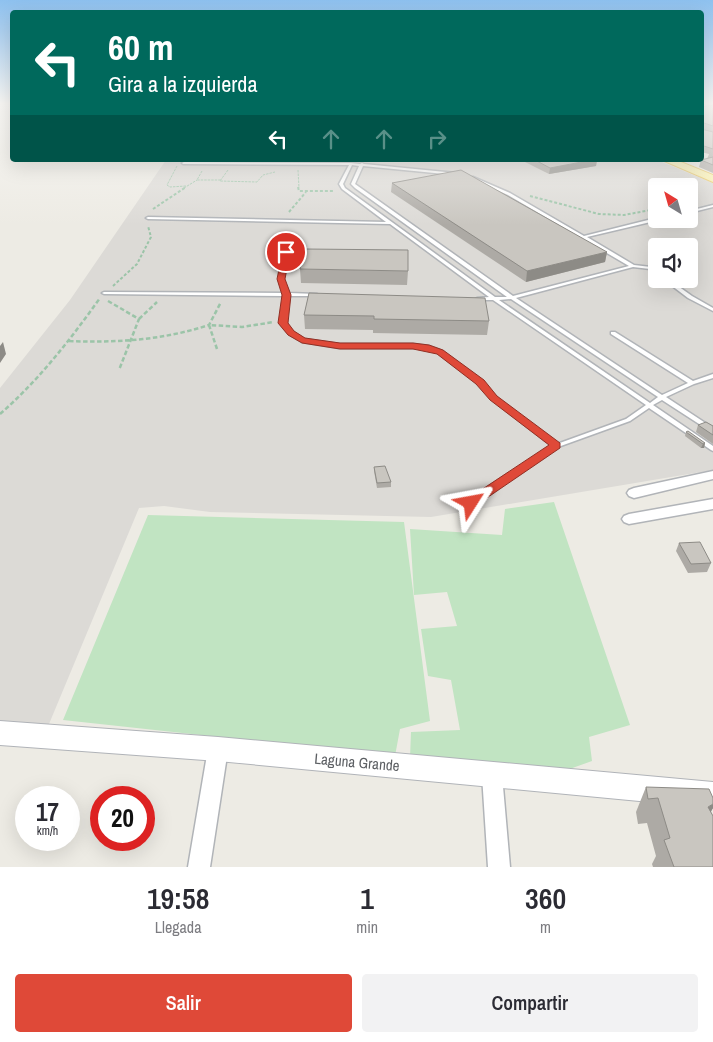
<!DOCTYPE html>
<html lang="es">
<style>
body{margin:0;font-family:"Archivo Narrow",sans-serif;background:#f2f2f3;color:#2b2b33;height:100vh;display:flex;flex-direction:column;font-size:19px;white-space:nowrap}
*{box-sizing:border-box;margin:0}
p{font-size:16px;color:#7c7c81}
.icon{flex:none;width:28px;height:28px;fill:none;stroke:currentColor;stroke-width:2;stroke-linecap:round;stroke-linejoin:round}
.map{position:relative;height:867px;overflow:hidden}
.details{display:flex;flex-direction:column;background:#fff;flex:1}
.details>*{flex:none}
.hud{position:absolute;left:10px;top:10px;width:694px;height:152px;border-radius:5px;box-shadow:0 5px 20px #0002;background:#00695c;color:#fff;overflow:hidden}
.needle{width:32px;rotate:323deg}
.buttons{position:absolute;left:648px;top:178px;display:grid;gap:10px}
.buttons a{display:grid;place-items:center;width:50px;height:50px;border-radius:5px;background:#fff;box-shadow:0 5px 20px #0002;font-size:25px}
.speed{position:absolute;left:15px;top:786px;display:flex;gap:10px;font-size:25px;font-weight:700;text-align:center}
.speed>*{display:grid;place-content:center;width:65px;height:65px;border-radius:50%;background:#fff;box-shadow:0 5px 20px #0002;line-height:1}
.speed small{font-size:12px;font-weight:400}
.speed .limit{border:8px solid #d22;background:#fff;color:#111}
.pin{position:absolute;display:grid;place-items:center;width:42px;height:42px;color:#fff;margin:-21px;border:2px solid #fff;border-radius:50%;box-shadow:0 1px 5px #0007}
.me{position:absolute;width:55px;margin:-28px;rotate:56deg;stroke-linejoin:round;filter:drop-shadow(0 0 4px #0008)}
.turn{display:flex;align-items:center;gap:18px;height:105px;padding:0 15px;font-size:22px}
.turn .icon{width:65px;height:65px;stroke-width:2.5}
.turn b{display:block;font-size:35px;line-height:42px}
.lanes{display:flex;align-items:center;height:48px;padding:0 15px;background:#0003;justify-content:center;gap:25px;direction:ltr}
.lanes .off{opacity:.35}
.eta{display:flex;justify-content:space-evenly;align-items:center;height:85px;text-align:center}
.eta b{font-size:30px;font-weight:600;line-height:35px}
.action{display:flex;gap:10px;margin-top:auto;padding:10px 15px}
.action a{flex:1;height:58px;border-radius:5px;background:#df4938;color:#fff;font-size:20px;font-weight:600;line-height:58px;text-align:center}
.action a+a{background:#f2f2f3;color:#2b2b33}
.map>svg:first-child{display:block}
</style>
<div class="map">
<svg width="713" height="867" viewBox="0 0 713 867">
<rect width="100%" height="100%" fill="#edebe4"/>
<path fill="#dcdad6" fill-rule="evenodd" d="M166,160H657L713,183V470L431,517L210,512L164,506L139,508L44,736L0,732V388L70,300ZM656,186H689V219H656ZM656,246H689V279H656Z"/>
<path fill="#c1e4c2" d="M554,502L630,725L589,737L592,761L564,771L410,758L411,732L460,730L451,680L428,676L421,629L457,626L447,592L414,595L410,529L502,535L505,509Z
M148,515L404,522L430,721L400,729L395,756L63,720Z"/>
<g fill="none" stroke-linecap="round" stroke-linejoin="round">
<defs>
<path id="service" d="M184,162L351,163L360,164L362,163L364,164L456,173L457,174L455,175L363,166L355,184L513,296L629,266L508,195L471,179V177H473L510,193L584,236L656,218L660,219L659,220L587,237L634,265L651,267L656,270V273L650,269L633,267L516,298L662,395L688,383L611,334V332H615L693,381L713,374V378L694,384L666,397L713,428V433L662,400L653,405L713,446V451L711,450L649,408L630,421L558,447L473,505H469L468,503L469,501L552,446L492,399L478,383L438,353L428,349L413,348H339L302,342L289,334L280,323L284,296L104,294L102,293L104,292L284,293L279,279L284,252L286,251L288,252L283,279L289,293L317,294L319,295L317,296H289L286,323L293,332L304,339L339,344H413L429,346L442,351L482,381L496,397L557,444L626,419L646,405L493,300H475V299L477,298L489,297L390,224L148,219L146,218L148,217L386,222L342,189L339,184L349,165L183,164L182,163ZM352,165L359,166L351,184L355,188L507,297H495L345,188L343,184ZM511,299L658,397L650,403L499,300Z
M713,205V207L689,213V211Z
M663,279H668L692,296L713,308V311L688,298Z"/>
<path id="minor" d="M713,471V479L634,498L629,496L627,493L629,490L634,488Z
M713,499V509L629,524L624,522L622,519L624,516L629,514Z
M218,740L225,743L228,749L210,867H188L208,749L211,743Z
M492,766L499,768L502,775L510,867H488L482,775L485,768Z"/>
<path id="secondary" d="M0,721L218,737L713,782V808L218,761L0,745Z"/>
<path id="primary" d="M662,160H676L713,175V182Z"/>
</defs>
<use href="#service" stroke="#b1b4b8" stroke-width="3"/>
<use href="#minor" stroke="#b1b4b8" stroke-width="3"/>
<use href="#secondary" stroke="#b0b3b8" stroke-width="2"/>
<use href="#primary" stroke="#e9c661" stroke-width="2"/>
<path stroke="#9bc4a8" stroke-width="1" stroke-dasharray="2.5 1" stroke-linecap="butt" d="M177,166L167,185L170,187L186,186
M228,170L220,181L257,182L263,175L275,172
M298,170L299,188
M202,171L197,180H221
M184,188L197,180"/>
<path stroke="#9bc4a8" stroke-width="2" stroke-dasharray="3 2" stroke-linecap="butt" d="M298,187L299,191H334
M530,196L599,214L624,215L656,209
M153,209L186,187
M289,212L306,192
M113,286L137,264L151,237L148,226"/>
<path stroke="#9bc4a8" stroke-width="2.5" stroke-dasharray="4.5 2.5" stroke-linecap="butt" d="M108,301L139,319L119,370
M139,319L157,302
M69,341C117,343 163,340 209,325L221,302
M217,349L209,325L242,327L274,322
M0,414C39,380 70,340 100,298"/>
<use href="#service" fill="#fff" fill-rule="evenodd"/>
<use href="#minor" fill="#fff" fill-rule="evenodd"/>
<use href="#secondary" fill="#fff" fill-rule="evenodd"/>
<use href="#primary" fill="#faf0ac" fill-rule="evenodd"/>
</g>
<path fill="#adaaa5" d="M713,105V132L701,129V107Z
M701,129L713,132V173L699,167L701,160L707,159L709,154L701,152Z
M521,160H597L596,166L549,174Z
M392,183L607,252L605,262L526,282L391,192Z
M300,269L408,271L407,285L301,283Z
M309,293L489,321L487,335L373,333V330L305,329L304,315Z
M698,425L713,426V444L696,432Z
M686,432L705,443L704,448H701L685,436Z
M374,467L391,482V487L377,488L374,471Z
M679,543L711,563L707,572L688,573L676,551Z
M646,787L711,812L713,867H653L652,864L656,856L647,823L638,824L636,812Z"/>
<path fill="#8d8b86" d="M592,160H597L596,166L549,174L550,168Z
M607,252L605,262L526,282L527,271Z
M3,342L6,354L0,363V346Z
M705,443L704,448H701L703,444Z
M713,804V808L703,827L708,807Z"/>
<path fill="#c9c6c0" stroke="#8d8b86" d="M713,105V126L701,122V125V107Z
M701,129L713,132V149L701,145Z
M713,157V165L701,160Z
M535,160H592L550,168Z
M461,170L607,252L527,271L392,183Z
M305,249L408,250V271L300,269Z
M309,293L485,298L489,321L374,319V316L304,315Z
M706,422L713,426V435L698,425Z
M688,431L705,443L703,444L686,432Z
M385,466L391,482L377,483L374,467Z
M700,542L711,563L691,564L679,543Z
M646,787L709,789L713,798V804L708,807L713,816V867H674L664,840L670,838L658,798L648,799Z"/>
<linearGradient id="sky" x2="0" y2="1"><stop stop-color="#8ec1ef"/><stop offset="0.46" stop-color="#f7f6f3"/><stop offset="1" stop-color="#f7f6f3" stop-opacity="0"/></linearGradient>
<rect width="713" height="225" fill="url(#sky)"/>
<path fill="#df4938" stroke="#912f24" d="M283,250L290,252L285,279L291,295L288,323L294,331L305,338L340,343H413L429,345L443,350L484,380L497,396L560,443V448L475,506H466L464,503L466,500L549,445L490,400L476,384L437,354L413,349H340L302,343L288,335L278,323L282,295L277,279Z"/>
<g text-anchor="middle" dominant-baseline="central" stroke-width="4" stroke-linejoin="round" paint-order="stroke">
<g font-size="15" fill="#5c5f63" stroke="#fff">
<text transform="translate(357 762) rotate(5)">Laguna Grande</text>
</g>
</g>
</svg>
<div class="buttons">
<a><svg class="needle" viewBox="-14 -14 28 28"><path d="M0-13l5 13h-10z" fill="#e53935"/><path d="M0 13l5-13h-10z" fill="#7c7c81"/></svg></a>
<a><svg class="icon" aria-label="sound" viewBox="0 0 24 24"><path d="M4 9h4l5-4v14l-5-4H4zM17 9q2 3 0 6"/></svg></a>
</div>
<div class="speed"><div>17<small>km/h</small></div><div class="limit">20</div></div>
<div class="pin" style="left:286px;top:252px;background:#d93025"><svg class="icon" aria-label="arrive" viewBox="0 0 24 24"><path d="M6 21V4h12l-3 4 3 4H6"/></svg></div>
<svg class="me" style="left:471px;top:503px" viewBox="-20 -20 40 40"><path d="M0-17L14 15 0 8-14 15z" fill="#df4938" stroke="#fff" stroke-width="4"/></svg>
<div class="hud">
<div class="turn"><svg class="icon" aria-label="left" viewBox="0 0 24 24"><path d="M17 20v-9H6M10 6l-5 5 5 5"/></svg><div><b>60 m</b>Gira a la izquierda</div></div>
<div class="lanes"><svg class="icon" aria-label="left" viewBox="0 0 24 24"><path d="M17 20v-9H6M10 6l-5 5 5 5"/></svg><svg class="icon off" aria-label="ahead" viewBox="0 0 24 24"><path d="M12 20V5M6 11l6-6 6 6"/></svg><svg class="icon off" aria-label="ahead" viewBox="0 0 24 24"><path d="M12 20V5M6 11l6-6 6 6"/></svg><svg class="icon off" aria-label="right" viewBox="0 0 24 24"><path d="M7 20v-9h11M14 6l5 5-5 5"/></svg></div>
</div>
</div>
<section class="details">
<div class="eta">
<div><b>19:58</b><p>Llegada</p></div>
<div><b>1</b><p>min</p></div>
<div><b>360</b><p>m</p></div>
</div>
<div class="action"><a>Salir</a><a>Compartir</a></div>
</section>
